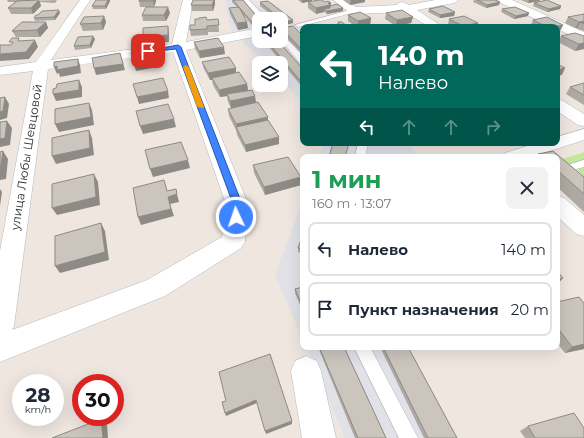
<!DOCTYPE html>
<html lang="ru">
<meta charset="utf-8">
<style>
body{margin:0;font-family:Montserrat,sans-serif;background:#f2f2f3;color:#1f2937;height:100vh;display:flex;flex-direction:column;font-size:15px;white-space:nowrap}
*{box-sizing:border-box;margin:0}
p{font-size:13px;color:#747a83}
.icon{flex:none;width:22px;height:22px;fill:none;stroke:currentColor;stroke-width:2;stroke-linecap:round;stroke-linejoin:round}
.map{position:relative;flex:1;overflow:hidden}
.drawer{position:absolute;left:300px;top:154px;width:260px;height:196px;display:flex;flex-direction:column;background:#fff;border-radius:8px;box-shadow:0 4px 16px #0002}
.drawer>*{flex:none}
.hud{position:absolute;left:300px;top:24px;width:260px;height:122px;border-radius:8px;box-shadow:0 4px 16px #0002;background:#00695c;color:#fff;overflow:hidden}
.buttons{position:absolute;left:252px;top:12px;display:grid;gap:8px}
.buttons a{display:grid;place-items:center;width:36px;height:36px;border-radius:8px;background:#fff;box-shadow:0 4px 16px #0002;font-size:20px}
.speed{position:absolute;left:12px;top:374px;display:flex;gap:8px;font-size:20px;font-weight:700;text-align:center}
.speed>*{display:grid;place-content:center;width:52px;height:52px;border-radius:50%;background:#fff;box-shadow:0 4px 16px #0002;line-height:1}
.speed small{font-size:10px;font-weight:400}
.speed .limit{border:6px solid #d22;background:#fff;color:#111}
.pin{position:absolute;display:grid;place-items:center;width:34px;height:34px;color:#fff;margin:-17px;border-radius:8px;box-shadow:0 2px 6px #0006}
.me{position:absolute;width:44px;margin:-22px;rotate:357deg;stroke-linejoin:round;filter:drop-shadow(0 0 3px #0008)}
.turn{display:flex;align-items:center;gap:14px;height:84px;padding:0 12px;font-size:18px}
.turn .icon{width:52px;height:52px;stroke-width:2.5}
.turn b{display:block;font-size:28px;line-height:34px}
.lanes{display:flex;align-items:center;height:38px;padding:0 12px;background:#0003;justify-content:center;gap:20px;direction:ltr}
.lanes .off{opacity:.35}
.round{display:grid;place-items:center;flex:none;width:42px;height:42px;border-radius:8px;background:#f2f2f3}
.headline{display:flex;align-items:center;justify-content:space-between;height:68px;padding:0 12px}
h1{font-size:24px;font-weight:700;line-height:30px;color:#1e9e55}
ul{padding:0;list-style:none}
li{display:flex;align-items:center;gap:12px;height:54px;margin:0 8px 6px;padding:0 4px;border:2px solid #e0e1e3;border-radius:8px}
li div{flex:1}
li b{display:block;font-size:15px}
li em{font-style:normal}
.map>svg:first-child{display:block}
</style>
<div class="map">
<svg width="584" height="438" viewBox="0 0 584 438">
<rect width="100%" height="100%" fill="#efe6e0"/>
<path fill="#e1e1e8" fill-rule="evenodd" d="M225,0H251L257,6L268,4L292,22L303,27V102L281,80V63H264L231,30ZM259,19H281V41H259Z
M324,143H411L415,157H319Z
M303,200V340L275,275Z
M306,347H407L456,438H345Z"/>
<path fill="#c2e89b" d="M584,152V190L557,161Z"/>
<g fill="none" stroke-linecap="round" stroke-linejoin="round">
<defs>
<path id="service" d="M243,0H249L267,19H260Z
M354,9L357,11L356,12L298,27L295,25Z
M281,34L283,35L303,56V63H300L281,40Z
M358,143H368L365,157H355Z
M584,160V167L576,169L584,176V186L580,185L563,168L564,166Z
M354,347H370L418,438H399Z"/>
<path id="minor" d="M80,0H90L51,60L172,44L183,0H193L186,42L259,28V36L186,50L248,204L245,242L241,248L165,296L0,362V251L33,71L0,75V67L36,62ZM173,52L226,204L222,237L147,280L12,330L14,326L48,69Z
M333,0H345L356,7L397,5L398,3L402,2L409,5L435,0H459L454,3L417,10L443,27H429L405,12L354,14L350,13Z
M498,0H512L584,32V41L557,29V27H552L499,2Z
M557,99L563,101L584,114V126L578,125L557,111Z
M584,129V140L531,157H503L505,153L537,143H557V137Z
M557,196L564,198L584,215V236L576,234L557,216Z
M306,356L317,361L321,371L336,438H302L291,371L295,361Z"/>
</defs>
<use href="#service" stroke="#b4b8c2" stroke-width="1"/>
<use href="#minor" stroke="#b4b8c2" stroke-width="1"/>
<use href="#service" fill="#fff" fill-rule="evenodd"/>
<use href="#minor" fill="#fff" fill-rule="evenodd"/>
</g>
<path fill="#afa9a3" d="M7,0H28V1L57,0L55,3L40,2L41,6L33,14H11L8,8L15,2H8Z
M96,0H110V1L106,9H93L92,6Z
M232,0H243L259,19L256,31L244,15L248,28L238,30L230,14L229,8L237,7L232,2Z
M298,0H312V1L302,3Z
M343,0H365V2L350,5Z
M474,0H495L500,2L499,5L486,8L473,2Z
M521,0H540V1L528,3Z
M139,1H156L154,7H140Z
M260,2L293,23L284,25L281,23V19H277L260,6Z
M308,2L331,6L343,8V11L327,14L324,12L316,14L308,8Z
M534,3L561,6L560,9L547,12L533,6Z
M215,4L213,11H192L191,5Z
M429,9L455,12L454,16L440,18L428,12Z
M502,9L529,13L528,16L514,19L501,12Z
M60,13L55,20L35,21L34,18Z
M170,13L166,21H143L142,15Z
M386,13L413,17L411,23L396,26L385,19Z
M584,14V31L577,29V28H575L565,23L568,17Z
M348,15L371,18L370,25L356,27L348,21Z
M104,16L106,22L103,30L83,31L80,24Z
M547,17L563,25L560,31L557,32V27H530L533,20Z
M218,19L219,32H208V35L191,36L190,30L195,25L207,20Z
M449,19L477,27H451L448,25Z
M46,22L48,28L40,37H16L12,31Z
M281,28L303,36V55L281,32Z
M561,36H584V49L575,51L558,42Z
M95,39L91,48L75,50L74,46Z
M264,41H278L303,69V88Z
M194,42L225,54L200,58L195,49Z
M202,62L236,68V73L247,84L248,90L255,96L256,103L268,117V120L279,144L246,152L237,135L236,130L229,116L228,109L231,108L228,102L227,96L220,97L213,85L212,80H210L204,69Z
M584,83V105L566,94L570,87Z
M553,151L584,177V212L557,187V157H537L538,154Z
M253,165L301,177V185L265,195L254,173Z
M303,234V253L298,252V248Z
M303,287V312L295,293V289Z
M557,302L584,349L565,353L557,343Z
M318,347H344L386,438H355Z
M380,347H408L457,438H424Z
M528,426L584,438H525L520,431Z"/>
<path fill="#8e8a85" d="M39,0L41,6L33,14L31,8Z
M108,0H110V1L106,9L105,6Z
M153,0H156V1L154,7Z
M214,0H215V4L213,11L212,5Z
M302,0H312V1L302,3Z
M351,0H365V2L350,5Z
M529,0H540V1L528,3Z
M500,2L499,5L486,8L487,5Z
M328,3H331L330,9L343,8V11L327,14V11L324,9V12L316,14V8Z
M561,6L560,9L547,12L549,9Z
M168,7L170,13L166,21L164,15Z
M59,10L60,13L55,20L54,17Z
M455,12L454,16L440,18V15Z
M529,13L528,16L514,19L516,16Z
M104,16L106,22L103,30L101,23Z
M413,17L411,23L396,26L397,20Z
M371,18L370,25L357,27L358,21Z
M293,20V23L284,25V22Z
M584,21V24L580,23L577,28H575L579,22Z
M46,22L48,28L40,37L37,30Z
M247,22L248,28L238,30L237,23Z
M478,23L477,27H462L463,26Z
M563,25L560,31L557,32V27H552Z
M168,26L169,33V42L144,44L143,37Z
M256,27H259V30L256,31Z
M93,36L95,39L91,48L90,45Z
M35,40L38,47L29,59L0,61V54Z
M584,43V49L575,51L579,44Z
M224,47L225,54L200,58L199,51Z
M120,53L125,70L96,75L94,68Z
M78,59L80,65L81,73L60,77L59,73L57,74L54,67Z
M161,59L163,66L136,71L134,64Z
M236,68V75L212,78V80H210L208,73Z
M565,68L562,75L557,76V70Z
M79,80L82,87V97L56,101L53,94Z
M247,84L248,91L227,94V96L220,97L219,90Z
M168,91L169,98L139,104L137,97Z
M255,96L256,103L231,108L230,101Z
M5,97L9,104L7,118L0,120V112Z
M89,103L92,110L94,125L59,132L55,124Z
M268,117V124L237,128L236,124Z
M174,119L176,127L143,134L140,126Z
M7,121L12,128L10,145L0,147V139Z
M89,130L92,138L94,155L56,164L52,156Z
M279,137V144L246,152L245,145Z
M3,151L8,159L6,179L0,180V171Z
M188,160L190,168L153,177L150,169Z
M94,174L98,182L100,205L57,215L52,208Z
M301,177V185L265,195L264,187Z
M0,189L2,192L0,206Z
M177,194L179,202L170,204L174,216L141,225L138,217L168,197Z
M101,223L105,231L109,260L60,273L55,266Z
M563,278L557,285V280Z
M584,344V349L565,353L572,347Z
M256,400L257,403L226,416L225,413Z
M101,419L107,424L108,438H103Z
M292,421V424L266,434L265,431Z"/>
<path fill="#cbc5be" stroke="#8e8a85" d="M39,0L31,8H8L17,1Z
M96,0H108L105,6H92Z
M139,0H153V1H139Z
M193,0H214L212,5H191Z
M233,0H243L259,19V27H256Z
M319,0H322L325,2L328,1L331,3H328L330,5L316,8L308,2Z
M477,0H495L500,2L487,5Z
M547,0L561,6L549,9L534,3Z
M268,1L293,20L284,22L260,2Z
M337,4L343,8L327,11L324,9L330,8V6Z
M443,6L455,12L440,15L429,9Z
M146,7H168L164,15H142Z
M239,7L247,22L237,23L229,8Z
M515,7L529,13L516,16L502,9Z
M59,10L54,17L34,18L36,15H38L42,11Z
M402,10L413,17L397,20L386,13Z
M360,12L371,18L358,21L348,15Z
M584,14V21L579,22L568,17Z
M104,16L101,23L80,24L84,17Z
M464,16L478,23L463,26L449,19Z
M206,17L207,20L218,19L219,25L207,26V29L190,30V25H195V19H199V18Z
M547,17L563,25L552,27H547L533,20Z
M22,22H46L37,30L12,31Z
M338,22H342L348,27H317L339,24Z
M419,25L422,27H407Z
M168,26V35L143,37V28Z
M293,26L303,36V51L281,28Z
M575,33L584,36V43L579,44L561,36Z
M93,36L90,45L74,46L78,37Z
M12,38H19L18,41L35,40L26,52L0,54V45H11L13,42H9Z
M218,38L224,47L199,51L194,42Z
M267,41H278L303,69V84Z
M157,49L161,59L134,64L131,53Z
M120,53L123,64L94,68L92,58Z
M229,57L236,68L208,73L202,62Z
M78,59V66L57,70V66L54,67V62Z
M557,64L565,68L557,70Z
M239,72L247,84L219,90L212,78Z
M163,78L168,91L137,97L133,84Z
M79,80V90L53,94V89L56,88L57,84Z
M584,83V95L570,87Z
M252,90L255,96L230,101L227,94Z
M5,97L3,111L0,112V98Z
M258,102L268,117L236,124L228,109Z
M89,103L91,117L55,124V109Z
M168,104L174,119L140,126L136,111Z
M268,120L279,137L245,145L236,127Z
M7,121L5,138L0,139V122Z
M89,130L90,148L52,156V138Z
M181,142L188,160L150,169L145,150Z
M333,143H349L345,157H329Z
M3,151L0,171V152Z
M553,151L584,177V194L557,170V157H542L538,154Z
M288,157L301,177L264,187L253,165Z
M94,174L96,197L52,208V184Z
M164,180L167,191L176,189L177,194L168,197L171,209L138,217L133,188Z
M101,223L105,252L55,266V236Z
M303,234V249L298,248Z
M557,271L563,278L557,280Z
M303,287V308L295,289Z
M579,297L584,303V344L572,347L557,327V302Z
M319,347H344L386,438H358Z
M383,347H408L457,438H428Z
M270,354L292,421L265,431L256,400L225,413L222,402L226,401L219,372Z
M574,413L584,428V438H535L528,426Z
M101,419L103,438H52Z"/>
<path fill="#3e83ff" stroke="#2855a6" d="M178,45L181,47L242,204L239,219H233L231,217L233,204L176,49L148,52L145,51Z"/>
<path fill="#f59e0b" d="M186,65L189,67L204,107L203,108L197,107L183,67Z"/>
<g text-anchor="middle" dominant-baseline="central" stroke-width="3" stroke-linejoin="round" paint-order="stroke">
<g font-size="12" fill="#2e2e2e" stroke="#fff">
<text transform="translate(26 157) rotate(-81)">улица Любы Шевцовой</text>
</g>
</g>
</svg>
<div class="buttons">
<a><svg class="icon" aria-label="sound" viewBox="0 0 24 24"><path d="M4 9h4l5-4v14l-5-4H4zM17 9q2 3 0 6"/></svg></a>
<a><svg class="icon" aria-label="layers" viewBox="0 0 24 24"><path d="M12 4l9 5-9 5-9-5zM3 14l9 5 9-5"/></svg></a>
</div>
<div class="speed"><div>28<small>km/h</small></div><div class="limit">30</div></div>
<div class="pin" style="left:148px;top:51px;background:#d93025"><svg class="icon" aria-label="arrive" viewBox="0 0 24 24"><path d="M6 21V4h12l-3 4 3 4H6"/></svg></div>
<svg class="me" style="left:236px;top:217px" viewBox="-20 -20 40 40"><circle r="17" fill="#3e83ff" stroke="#fff" stroke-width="3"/><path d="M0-11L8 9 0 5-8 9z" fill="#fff"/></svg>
<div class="hud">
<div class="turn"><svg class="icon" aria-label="left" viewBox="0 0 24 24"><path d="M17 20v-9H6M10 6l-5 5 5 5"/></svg><div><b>140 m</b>Налево</div></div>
<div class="lanes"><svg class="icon" aria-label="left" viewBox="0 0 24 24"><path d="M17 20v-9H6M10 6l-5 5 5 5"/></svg><svg class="icon off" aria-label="ahead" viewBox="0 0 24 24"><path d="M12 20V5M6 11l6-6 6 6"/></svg><svg class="icon off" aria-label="ahead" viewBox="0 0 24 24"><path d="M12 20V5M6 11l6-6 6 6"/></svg><svg class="icon off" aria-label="right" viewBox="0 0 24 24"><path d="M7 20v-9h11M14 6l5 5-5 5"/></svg></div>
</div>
<section class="drawer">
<div class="headline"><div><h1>1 мин</h1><p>160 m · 13:07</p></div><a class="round"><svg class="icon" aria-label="close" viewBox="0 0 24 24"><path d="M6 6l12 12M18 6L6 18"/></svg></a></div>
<ul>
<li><svg class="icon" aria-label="left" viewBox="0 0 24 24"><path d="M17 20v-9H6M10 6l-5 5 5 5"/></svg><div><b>Налево</b></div><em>140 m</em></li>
<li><svg class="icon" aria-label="arrive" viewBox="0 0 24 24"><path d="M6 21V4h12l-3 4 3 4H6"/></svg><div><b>Пункт назначения</b></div><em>20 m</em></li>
</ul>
</section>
</div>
